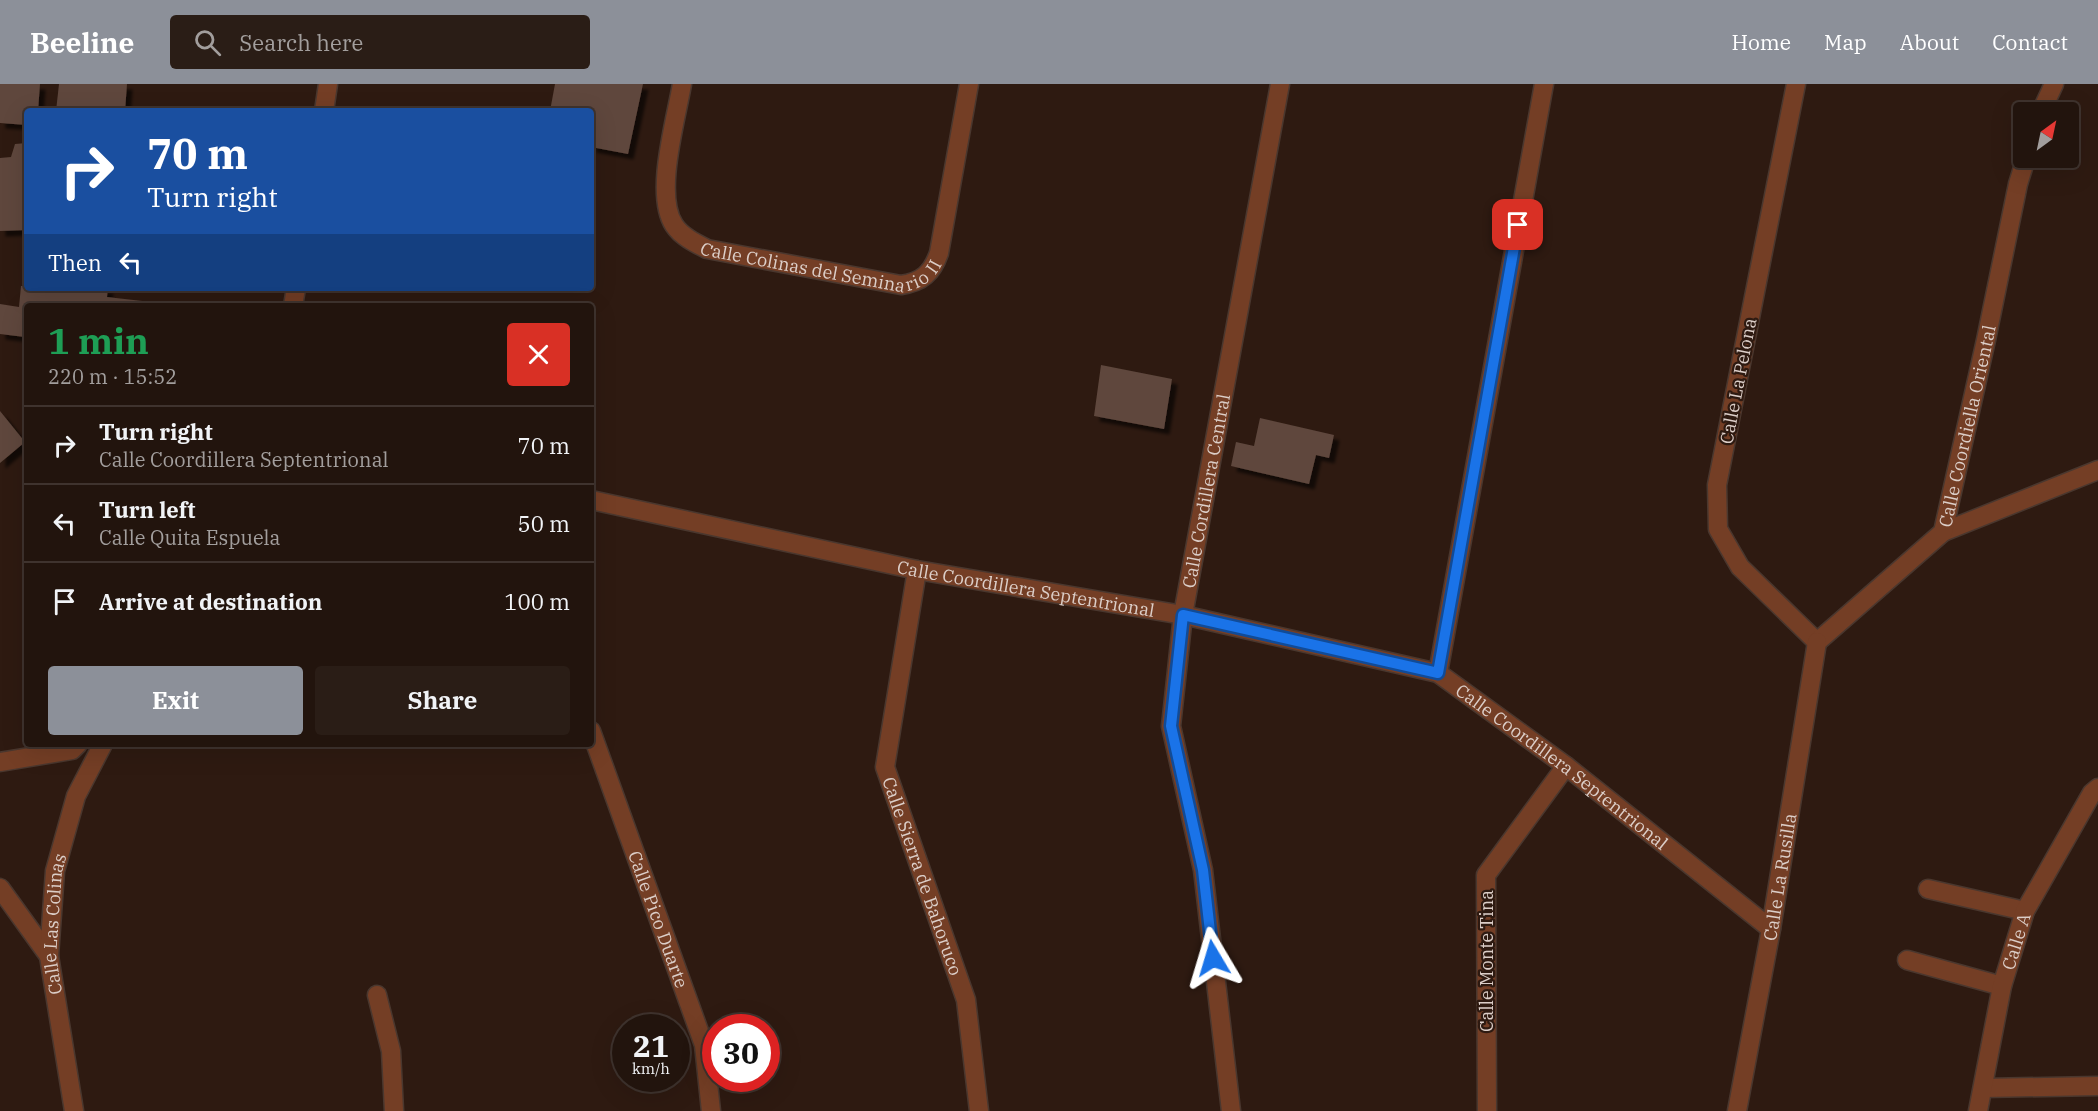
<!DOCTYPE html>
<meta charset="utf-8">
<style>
body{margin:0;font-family:"IBM Plex Serif",serif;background:#2a1d16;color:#f1f3f6;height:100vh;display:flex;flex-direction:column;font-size:22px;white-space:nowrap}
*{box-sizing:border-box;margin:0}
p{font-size:20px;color:#a29e9d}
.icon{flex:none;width:33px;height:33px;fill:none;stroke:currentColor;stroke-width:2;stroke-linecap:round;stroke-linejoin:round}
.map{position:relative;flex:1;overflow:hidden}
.details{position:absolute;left:24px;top:219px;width:570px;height:444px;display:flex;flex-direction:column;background:#22140d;border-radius:6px;box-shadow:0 6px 24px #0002,0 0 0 2px #3f332e}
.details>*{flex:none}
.banner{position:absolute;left:24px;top:24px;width:570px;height:183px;border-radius:6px;box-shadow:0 6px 24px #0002,0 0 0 2px #3f332e;background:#1a4fa0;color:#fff;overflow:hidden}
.needle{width:39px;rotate:33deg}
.buttons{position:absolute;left:2013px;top:18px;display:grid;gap:12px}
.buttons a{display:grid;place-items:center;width:66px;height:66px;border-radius:6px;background:#22140d;box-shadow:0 6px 24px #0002,0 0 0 2px #3f332e;font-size:30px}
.speed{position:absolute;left:612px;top:930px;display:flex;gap:12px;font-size:30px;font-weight:700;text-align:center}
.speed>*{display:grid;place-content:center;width:78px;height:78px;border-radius:50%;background:#22140d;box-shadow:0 6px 24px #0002,0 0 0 2px #3f332e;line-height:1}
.speed small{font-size:15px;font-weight:400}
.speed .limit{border:9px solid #d22;background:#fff;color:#111}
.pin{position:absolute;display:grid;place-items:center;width:51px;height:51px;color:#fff;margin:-26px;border-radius:12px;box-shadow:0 3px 9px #0006}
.me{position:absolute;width:66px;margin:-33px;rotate:353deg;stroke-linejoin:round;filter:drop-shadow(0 0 4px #0008)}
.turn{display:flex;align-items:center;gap:21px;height:126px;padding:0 24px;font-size:27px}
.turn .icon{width:78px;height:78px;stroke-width:2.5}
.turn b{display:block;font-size:42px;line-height:51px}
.then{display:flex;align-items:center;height:57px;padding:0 24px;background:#0003;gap:12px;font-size:22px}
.round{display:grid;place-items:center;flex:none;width:63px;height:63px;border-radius:6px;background:#2a1d16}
.overview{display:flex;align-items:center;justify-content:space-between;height:102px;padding:0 24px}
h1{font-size:36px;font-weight:800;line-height:45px;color:#1e9e55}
.primary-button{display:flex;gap:12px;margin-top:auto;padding:12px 24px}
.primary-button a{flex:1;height:69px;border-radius:6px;background:#8c9099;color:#fff;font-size:24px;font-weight:800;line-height:69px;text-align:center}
.primary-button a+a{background:#2a1d16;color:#f1f3f6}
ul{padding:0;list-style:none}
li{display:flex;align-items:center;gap:18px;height:78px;padding:0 24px;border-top:2px solid #3f332e}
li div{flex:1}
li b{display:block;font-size:22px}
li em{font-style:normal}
header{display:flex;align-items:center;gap:36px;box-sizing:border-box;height:84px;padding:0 30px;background:#8c9099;color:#fff}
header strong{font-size:28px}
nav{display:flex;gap:33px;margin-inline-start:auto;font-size:21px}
.search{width:420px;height:54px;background:#2a1d16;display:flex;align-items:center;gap:15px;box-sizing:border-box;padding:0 21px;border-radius:6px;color:#a29e9d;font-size:22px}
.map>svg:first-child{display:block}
</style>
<header>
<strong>Beeline</strong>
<div class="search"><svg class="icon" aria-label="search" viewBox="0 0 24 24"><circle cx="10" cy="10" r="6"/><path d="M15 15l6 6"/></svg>Search here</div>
<nav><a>Home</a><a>Map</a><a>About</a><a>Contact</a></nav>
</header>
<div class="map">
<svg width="2098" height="1027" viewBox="0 0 2098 1027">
<defs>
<filter id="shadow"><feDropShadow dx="5.5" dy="5.5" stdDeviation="1.5" flood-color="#0009"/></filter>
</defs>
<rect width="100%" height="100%" fill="#2e1a11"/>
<path fill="#5e473d" filter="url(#shadow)" d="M0,0H40L38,27H27V41L0,39Z
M59,0H127L125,27H56Z
M555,0H643L628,70L591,63V27H550Z
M27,59V146L0,147V74L11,73L15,60Z
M21,202L108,204L107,213L160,219V222H27V276L22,275L25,253L0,250V220L19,223Z
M1101,281L1172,295L1164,345L1094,332Z
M0,327L25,358L0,379Z
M1260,334L1334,351L1329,374L1316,371L1309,400L1231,382L1236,358L1254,362Z"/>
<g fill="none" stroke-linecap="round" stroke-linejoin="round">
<defs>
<g id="minor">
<path id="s1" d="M682,0C676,36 654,110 674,141C681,152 695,159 707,165L901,201C922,198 932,189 939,169L969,0"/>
<path d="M1796,0L1717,401L1718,445L1740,483L1817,558"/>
<path d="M324,27L328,0"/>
<path d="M2041,28L2054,0"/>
<path d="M293,222L296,204"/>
<path id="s2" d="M591,416L917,486L1183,531L1438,589L1566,682L1771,845"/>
<path d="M1943,448L2098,386"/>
<path id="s3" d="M917,486L885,683L966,916L979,1027"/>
<path id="s4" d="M1817,558L1943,448L1986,256L2018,100L2026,74"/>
<path d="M1438,589L1544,0"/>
<path id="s5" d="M591,647L704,961L711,1027"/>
<path d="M0,678L72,666L78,660"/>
<path d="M0,804L49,872"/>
<path d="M1928,805L2025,827"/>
<path d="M1907,876L2002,902"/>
<path d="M377,911L391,967L394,1027"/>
<path d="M1983,1004L2098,1002"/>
<path id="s6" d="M74,1027L49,872L55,787L76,712L103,660"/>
<path id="s7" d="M1231,1027L1203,786L1171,642L1183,531L1280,0"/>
<path d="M1487,1027L1486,791L1566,682"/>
<path id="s8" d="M1737,1027L1771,845L1817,558"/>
<path id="s9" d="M1978,1027L2002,902L2025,827L2092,709L2098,704"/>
</g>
</defs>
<use href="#minor" stroke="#4a372e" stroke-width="21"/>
<use href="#minor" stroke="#743e25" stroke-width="18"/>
</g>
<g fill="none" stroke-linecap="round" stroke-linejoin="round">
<defs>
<path id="route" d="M1213,874L1203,786L1171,642L1183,531L1438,589L1518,141"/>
</defs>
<use href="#route" stroke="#114b97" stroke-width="15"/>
<use href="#route" stroke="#1a73e8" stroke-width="10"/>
</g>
<g text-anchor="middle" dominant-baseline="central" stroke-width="4.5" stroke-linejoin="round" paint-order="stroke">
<g font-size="18" fill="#dccec8" stroke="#2e1a11">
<text stroke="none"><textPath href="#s1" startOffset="303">Calle Colinas del Seminario II</textPath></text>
<text transform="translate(1738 297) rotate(-79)">Calle La Pelona</text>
<text stroke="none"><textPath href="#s4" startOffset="276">Calle Coordiella Oriental</textPath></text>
<text stroke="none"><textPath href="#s7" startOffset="628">Calle Cordillera Central</textPath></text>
<text stroke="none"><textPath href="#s2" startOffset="444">Calle Coordillera Septentrional</textPath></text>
<text stroke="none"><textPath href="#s2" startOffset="1020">Calle Coordillera Septentrional</textPath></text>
<text stroke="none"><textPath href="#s3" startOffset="315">Calle Sierra de Bahoruco</textPath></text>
<text stroke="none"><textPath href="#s8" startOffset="238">Calle La Rusilla</textPath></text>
<text stroke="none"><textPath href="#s5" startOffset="200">Calle Pico Duarte</textPath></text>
<text stroke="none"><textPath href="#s6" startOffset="189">Calle Las Colinas</textPath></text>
<text stroke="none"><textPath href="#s9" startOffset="174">Calle A</textPath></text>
<text transform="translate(1486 877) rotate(-90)">Calle Monte Tina</text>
</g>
</g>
</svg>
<div class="buttons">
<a><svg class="needle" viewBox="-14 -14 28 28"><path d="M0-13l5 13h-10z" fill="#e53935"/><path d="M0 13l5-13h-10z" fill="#a29e9d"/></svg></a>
</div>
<div class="speed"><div>21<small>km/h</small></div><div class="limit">30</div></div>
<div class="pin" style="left:1518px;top:141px;background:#d93025"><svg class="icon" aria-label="arrive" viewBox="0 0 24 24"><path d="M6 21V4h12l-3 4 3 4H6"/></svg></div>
<svg class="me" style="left:1213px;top:874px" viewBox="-20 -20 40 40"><path d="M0-17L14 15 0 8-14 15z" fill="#1a73e8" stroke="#fff" stroke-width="4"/></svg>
<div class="banner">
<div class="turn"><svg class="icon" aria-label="right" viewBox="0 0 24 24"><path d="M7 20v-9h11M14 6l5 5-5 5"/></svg><div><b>70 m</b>Turn right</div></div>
<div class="then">Then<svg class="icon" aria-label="left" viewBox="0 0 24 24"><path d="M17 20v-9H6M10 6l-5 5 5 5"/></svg></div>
</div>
<section class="details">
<div class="overview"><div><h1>1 min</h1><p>220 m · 15:52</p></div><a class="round" style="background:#d93025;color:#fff"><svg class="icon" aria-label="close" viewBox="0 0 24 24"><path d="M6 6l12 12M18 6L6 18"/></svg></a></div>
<ul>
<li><svg class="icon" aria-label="right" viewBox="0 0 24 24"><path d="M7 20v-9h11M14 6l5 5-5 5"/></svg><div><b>Turn right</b><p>Calle Coordillera Septentrional</p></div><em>70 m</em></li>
<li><svg class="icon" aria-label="left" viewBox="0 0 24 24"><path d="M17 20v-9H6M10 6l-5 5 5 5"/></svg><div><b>Turn left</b><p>Calle Quita Espuela</p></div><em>50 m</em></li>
<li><svg class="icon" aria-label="arrive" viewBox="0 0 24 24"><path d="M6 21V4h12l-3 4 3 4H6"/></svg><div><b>Arrive at destination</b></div><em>100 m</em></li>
</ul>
<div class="primary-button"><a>Exit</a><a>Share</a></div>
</section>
</div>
